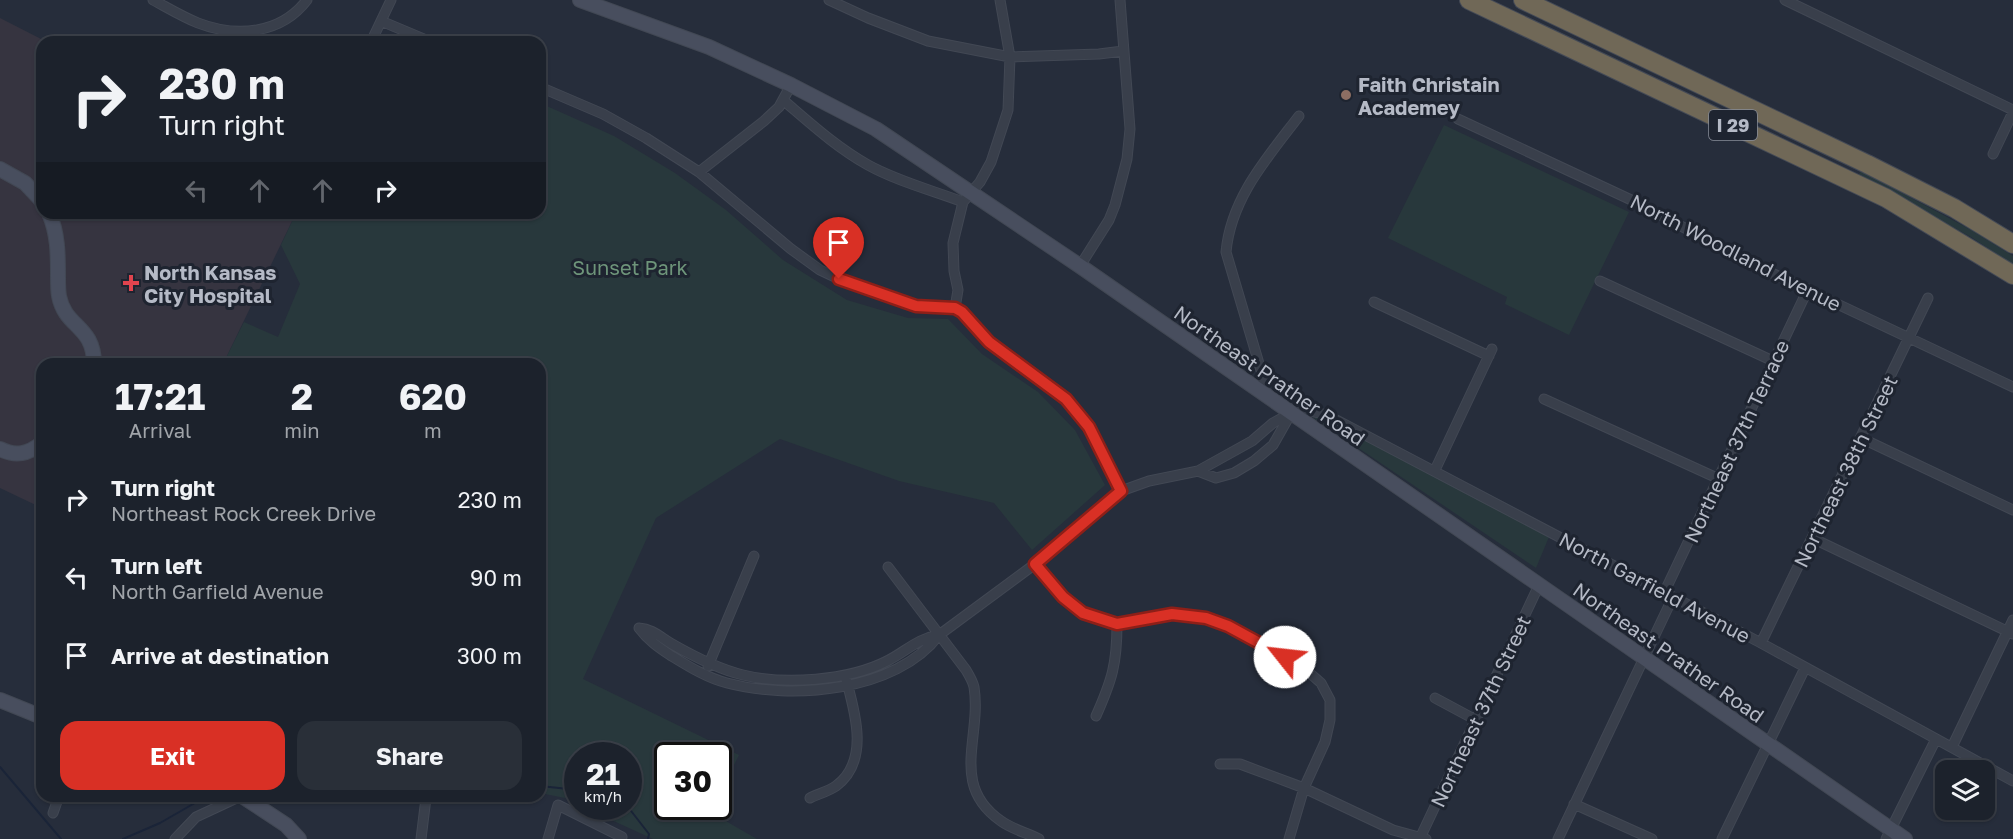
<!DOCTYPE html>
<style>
body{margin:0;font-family:"Golos Text",sans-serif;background:#292f38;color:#f1f3f6;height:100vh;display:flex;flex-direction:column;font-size:22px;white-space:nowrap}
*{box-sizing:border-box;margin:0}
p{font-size:20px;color:#a0a4a9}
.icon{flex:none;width:33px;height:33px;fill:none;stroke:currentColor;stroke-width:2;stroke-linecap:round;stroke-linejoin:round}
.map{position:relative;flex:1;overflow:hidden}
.drawer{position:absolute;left:36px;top:358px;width:510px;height:444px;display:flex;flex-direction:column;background:#1c222c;border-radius:18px;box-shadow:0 2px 4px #0004,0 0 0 2px #3a3f48}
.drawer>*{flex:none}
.hud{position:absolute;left:36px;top:36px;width:510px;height:183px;border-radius:18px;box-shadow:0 2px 4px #0004,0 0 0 2px #3a3f48;background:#1c222c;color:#f1f3f6;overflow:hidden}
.fabs{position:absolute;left:1935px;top:760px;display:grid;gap:12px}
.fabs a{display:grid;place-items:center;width:60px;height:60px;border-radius:12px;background:#1c222c;box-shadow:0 2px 4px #0004,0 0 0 2px #3a3f48;font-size:30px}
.speed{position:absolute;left:564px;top:742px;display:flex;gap:12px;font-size:30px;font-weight:700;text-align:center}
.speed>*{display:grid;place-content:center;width:78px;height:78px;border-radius:50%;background:#1c222c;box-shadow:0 2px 4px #0004,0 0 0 2px #3a3f48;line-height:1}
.speed small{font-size:15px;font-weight:400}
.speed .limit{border:3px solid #111;border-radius:9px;background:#fff;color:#111}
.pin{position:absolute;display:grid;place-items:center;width:51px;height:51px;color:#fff;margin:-62px -26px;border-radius:50% 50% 50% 0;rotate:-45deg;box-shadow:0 0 6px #0007}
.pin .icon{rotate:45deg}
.me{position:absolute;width:66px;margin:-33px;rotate:299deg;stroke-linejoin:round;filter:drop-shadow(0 0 4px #0008)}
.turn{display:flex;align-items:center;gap:21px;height:126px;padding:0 24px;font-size:27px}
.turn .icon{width:78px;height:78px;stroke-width:2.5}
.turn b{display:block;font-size:42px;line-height:51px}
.lanes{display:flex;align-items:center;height:57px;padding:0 24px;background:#0003;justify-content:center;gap:30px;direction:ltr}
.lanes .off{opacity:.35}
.eta{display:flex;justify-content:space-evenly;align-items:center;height:102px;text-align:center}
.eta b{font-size:36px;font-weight:700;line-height:42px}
.cta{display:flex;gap:12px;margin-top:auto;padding:12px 24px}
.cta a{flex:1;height:69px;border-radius:18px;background:#d93025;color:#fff;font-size:24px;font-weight:700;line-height:69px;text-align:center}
.cta a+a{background:#292f38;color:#f1f3f6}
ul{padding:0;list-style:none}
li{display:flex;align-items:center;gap:18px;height:78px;padding:0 24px}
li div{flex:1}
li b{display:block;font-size:22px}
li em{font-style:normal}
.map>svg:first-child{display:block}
</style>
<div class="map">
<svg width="2013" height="839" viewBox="0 0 2013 839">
<rect width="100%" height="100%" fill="#262d3b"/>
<path fill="#363440" d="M0,18L47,42H42V213H296L223,364H42V508L0,488Z"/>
<path fill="#28383c" d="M540,103L614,136L675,173L726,210L783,260L847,300L908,318L948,319L982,354L1038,392L1075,430L1105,485L1032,550L994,503L899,481L780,439L656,518L583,679L739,755L719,795L718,756H668V807H712L710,812L757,839H653L583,807H628V756H578L577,804L565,798L540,793V364H223L244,322L278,337L300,284L281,245L296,213H540Z
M1444,125L1629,212L1569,335L1505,304L1507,297L1388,238Z
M1861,171L1973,231L2013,256V265L1971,237L1858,176Z
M1311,416L1334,423L1549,537L1536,568Z"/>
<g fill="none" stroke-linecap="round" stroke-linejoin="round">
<path stroke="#1a2438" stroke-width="2" d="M0,767L61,839
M540,786L578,790
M628,807L649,834L648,839
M123,839L160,823L207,796"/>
<defs>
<path id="street" d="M153,0C168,8 183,17 198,23C237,38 281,34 307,0
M829,0L868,18L928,41L1010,57L1099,54L1123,51
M1785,0L2013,110
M381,21L431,42
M371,42L391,0
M540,87L603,114L646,138L699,172L791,249L820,270L839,279L916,306L955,308L962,312L989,342L1052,388L1077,411L1089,427L1121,491
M783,100C810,123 836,147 868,165C897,181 931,190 963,202
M1458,119L1642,205L1742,259L2013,387
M1993,154L2013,112
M699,172L764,121L779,107L791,85
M1080,266L1109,220L1115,205L1127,159L1130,129L1120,0
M1600,281L1773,361
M1374,302L1489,356
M955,308L958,290L954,271L953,243L963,202L980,182L991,162L1008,110L1010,57L1000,0
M1262,392L1263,377L1226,252C1231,198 1267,158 1299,116
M1544,399L1717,478
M1861,438L2013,510
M1435,470L1492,349
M1198,471L1216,478L1234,473L1254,461L1273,445L1290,415
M1812,538L2013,634
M1035,564L1063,597L1083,613L1117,624L1171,614L1206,618L1228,626L1304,668L1321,683L1330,700V720L1325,742L1304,788L1289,839
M888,567L966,670C969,675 973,682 974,687C982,737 949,785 1001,821C1012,829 1027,833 1039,839
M1664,593L1808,289
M639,628C648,640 658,647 670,655C688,666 707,678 727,683C791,700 896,692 939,635L1035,564L1121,491L1149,481L1198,471L1252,441L1273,423L1291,413L1306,410L1327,415L1761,643L2013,781
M639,628C653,629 660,637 672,644C693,656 718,669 743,675C784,685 848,681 887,661C907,651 916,639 939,635
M1761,643L1928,298
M708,666L754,556
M1435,698L1476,720
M1096,716C1112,680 1117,664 1117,624
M1952,747L2013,620
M1220,764H1240L1304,788L1393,830L1426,839
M810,798C818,794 829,791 836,786C870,761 855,712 846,679
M1574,804L1652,839
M53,813L59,796
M1421,836L1539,585
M175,839L196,817L241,796
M421,839L426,798
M548,839L558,805L622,837
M1558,839L1673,597
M1722,839L1805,668
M1886,839L1936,739"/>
<path id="secondary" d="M580,0L709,47L791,85L876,129L1080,266L1905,839
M0,169L25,183L42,201
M49,213C58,234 58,254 58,277C58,283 58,290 59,296C65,328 94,325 94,364
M0,449C16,457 28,454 42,443
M0,700L42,717
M242,796L286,825L299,839"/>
<path id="highway" d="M1469,0L1886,198L2013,275
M1523,0L1867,164L1954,208L2013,244"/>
</defs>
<use href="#street" stroke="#424854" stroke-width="11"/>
<use href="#secondary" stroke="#424854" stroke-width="16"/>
<use href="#highway" stroke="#444a56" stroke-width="20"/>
<use href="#street" stroke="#393f4b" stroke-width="9"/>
<use href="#secondary" stroke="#484e5e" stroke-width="14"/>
<use href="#highway" stroke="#706857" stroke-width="18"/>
</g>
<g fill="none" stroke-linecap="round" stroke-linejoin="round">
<defs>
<path id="route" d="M839,279L916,306L955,308L962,312L989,342L1066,399L1089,427L1121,491L1035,564L1063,597L1083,613L1117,624L1172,614L1206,618L1228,626L1285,657"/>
</defs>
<use href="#route" stroke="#8d1f18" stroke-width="15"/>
<use href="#route" stroke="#d93025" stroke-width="10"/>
</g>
<circle fill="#8d6e63" stroke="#1e2430" stroke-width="2" cx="1346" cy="95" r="6"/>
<path fill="#e0444e" stroke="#1e2430" stroke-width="2" d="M128 274h6v6h6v6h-6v6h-6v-6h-6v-6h6z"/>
<g text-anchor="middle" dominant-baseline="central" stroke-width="6" stroke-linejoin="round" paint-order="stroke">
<rect fill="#1e2430" stroke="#888d99" stroke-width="1.5" x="1709" y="110" width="48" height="30" rx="4.5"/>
<g font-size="18" font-weight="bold" fill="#b5bac6">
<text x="1733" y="125">I 29</text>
</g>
<g font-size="20" font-weight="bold" fill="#b5bac6" stroke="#1e2430" text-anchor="start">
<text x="1358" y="84">Faith Christain<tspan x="1358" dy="23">Academey</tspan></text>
<text x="144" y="272">North Kansas<tspan x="144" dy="23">City Hospital</tspan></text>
</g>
<g font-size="20" fill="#b5bac6" stroke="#1e2430">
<text transform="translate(1736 252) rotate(27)">North Woodland Avenue</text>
<text transform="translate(1270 375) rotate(35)">Northeast Prather Road</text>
<text transform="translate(1736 441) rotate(-65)">Northeast 37th Terrace</text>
<text transform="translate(1845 471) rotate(-64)">Northeast 38th Street</text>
<text transform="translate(1655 587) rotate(28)">North Garfield Avenue</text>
<text transform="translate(1669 652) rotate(35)">Northeast Prather Road</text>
<text transform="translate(1480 711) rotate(-65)">Northeast 37th Street</text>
</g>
<g font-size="20" fill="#6e957a" stroke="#1e2430">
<text x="630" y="267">Sunset Park</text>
</g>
</g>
</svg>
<div class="fabs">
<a><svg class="icon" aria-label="layers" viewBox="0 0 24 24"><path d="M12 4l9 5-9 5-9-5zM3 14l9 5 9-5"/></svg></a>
</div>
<div class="speed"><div>21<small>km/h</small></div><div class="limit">30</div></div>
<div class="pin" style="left:839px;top:279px;background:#d93025"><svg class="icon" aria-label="arrive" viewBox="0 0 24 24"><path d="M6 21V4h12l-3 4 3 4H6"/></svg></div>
<svg class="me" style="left:1285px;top:657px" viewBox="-20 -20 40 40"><circle r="19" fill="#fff"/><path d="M0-13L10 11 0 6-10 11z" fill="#d93025"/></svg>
<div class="hud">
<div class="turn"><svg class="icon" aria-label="right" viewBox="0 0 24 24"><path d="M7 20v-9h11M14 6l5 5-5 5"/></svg><div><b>230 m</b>Turn right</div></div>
<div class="lanes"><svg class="icon off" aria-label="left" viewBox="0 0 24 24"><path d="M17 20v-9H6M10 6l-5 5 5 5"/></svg><svg class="icon off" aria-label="ahead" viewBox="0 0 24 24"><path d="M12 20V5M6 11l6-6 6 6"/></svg><svg class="icon off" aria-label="ahead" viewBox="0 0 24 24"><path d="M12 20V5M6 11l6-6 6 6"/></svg><svg class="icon" aria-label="right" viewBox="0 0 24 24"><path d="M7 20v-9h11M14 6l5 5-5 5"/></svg></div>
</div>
<section class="drawer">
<div class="eta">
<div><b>17:21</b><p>Arrival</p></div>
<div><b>2</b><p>min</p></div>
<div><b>620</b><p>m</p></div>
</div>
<ul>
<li><svg class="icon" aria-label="right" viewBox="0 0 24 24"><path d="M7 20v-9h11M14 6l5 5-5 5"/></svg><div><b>Turn right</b><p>Northeast Rock Creek Drive</p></div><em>230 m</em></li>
<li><svg class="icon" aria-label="left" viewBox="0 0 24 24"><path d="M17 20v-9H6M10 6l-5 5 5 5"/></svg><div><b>Turn left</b><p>North Garfield Avenue</p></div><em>90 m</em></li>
<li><svg class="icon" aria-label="arrive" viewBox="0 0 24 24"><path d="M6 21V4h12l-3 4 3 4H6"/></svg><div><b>Arrive at destination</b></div><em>300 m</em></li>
</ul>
<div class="cta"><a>Exit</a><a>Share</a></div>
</section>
</div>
